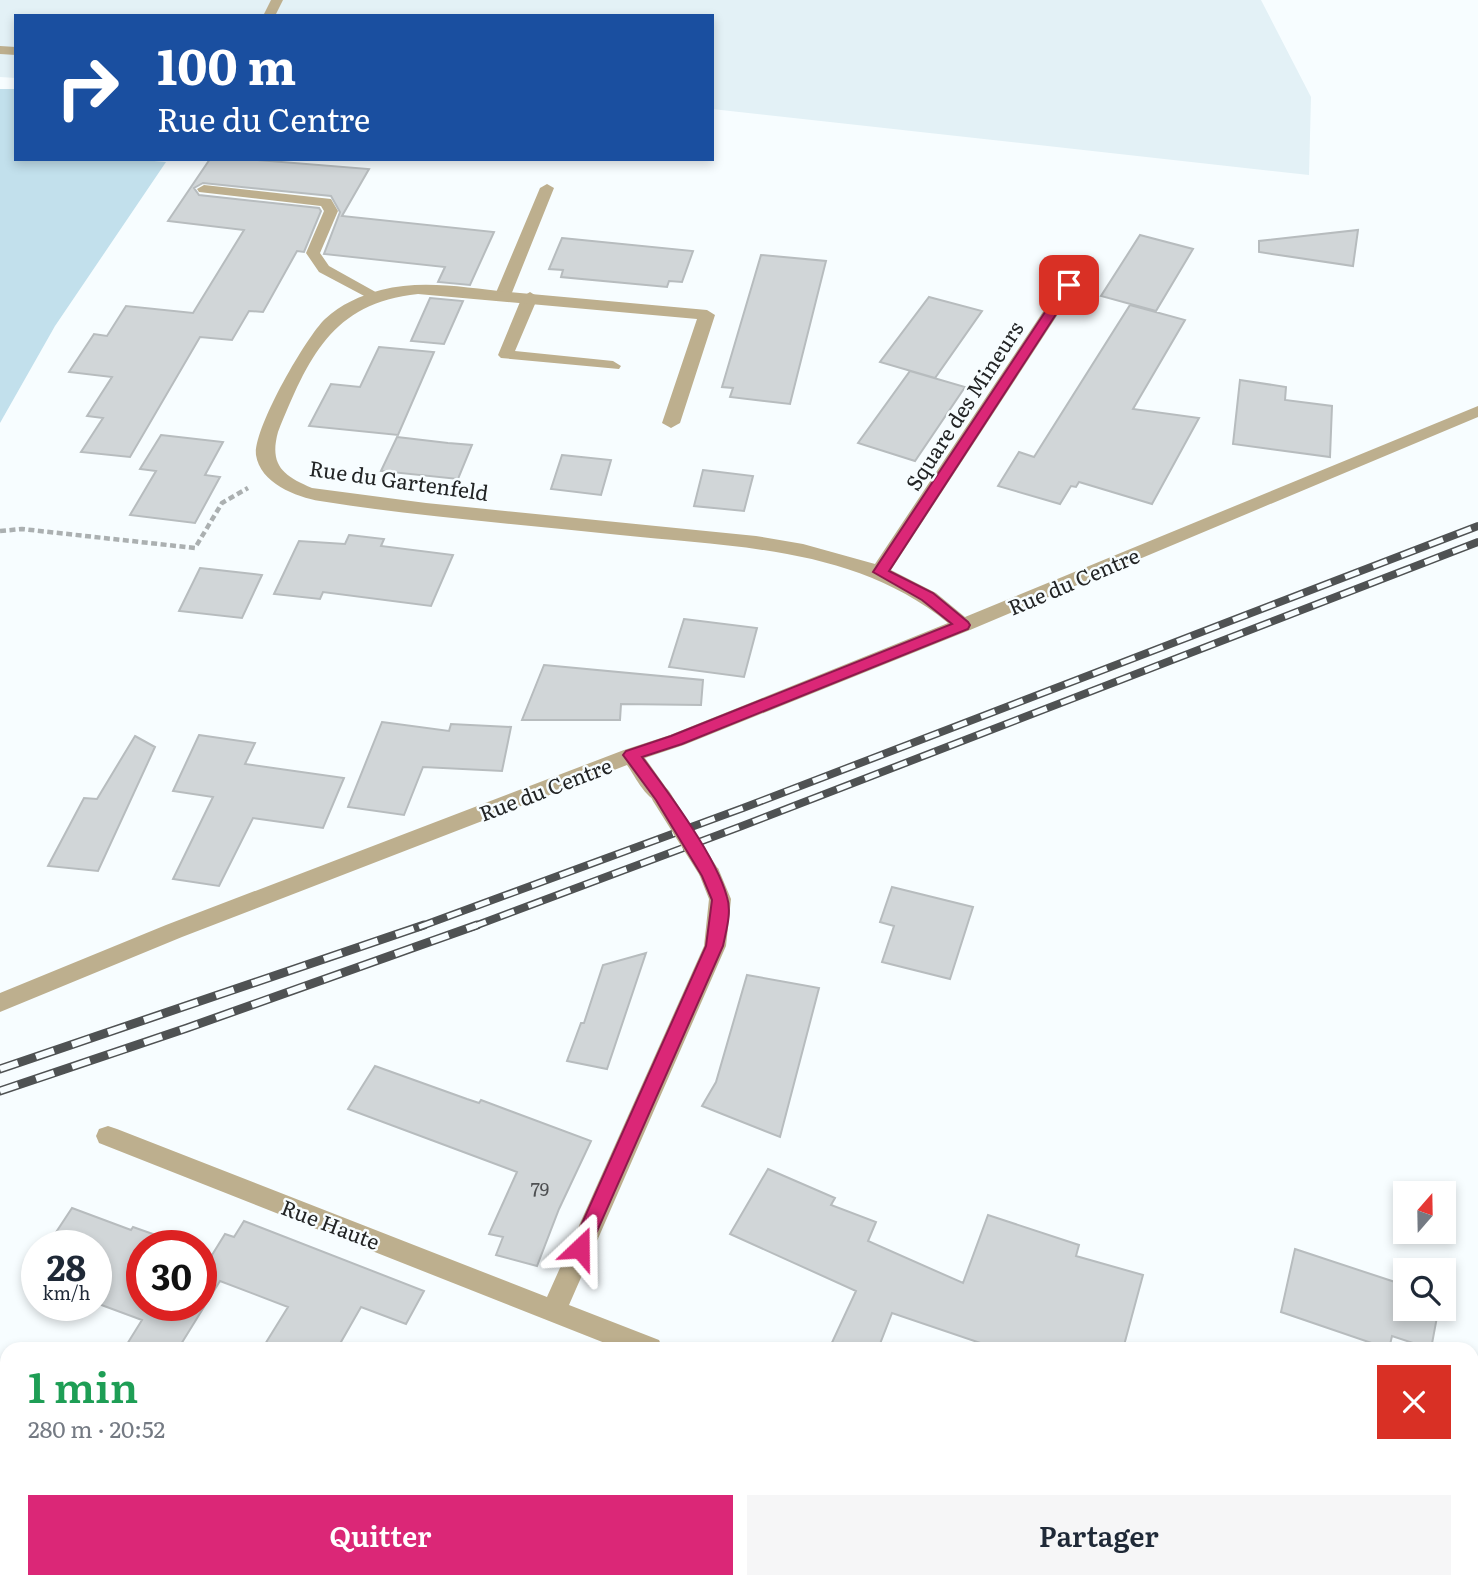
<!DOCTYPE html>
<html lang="fr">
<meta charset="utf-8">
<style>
body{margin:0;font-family:Literata,serif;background:#f6f6f7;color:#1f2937;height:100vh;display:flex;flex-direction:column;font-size:26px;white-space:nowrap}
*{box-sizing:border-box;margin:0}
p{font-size:23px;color:#747a83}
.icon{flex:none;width:38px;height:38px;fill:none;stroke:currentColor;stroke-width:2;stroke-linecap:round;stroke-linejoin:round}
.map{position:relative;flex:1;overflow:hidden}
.sheet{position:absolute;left:0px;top:1342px;width:1479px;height:247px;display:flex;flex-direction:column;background:#fff;border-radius:21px 21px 0 0;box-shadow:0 4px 10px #0003}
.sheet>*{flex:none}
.top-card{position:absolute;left:14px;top:14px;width:700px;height:147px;border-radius:0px;box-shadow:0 4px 10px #0003;background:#1a4fa0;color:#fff;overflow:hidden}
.needle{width:46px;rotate:20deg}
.fabs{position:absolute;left:1393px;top:1181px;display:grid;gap:14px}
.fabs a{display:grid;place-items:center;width:63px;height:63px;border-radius:0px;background:#fff;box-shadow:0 4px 10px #0003;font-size:35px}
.speed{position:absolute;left:21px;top:1230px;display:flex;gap:14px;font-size:35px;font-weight:700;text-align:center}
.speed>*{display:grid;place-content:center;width:91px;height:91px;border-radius:50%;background:#fff;box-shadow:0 4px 10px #0003;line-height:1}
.speed small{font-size:18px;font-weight:400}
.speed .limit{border:10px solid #d22;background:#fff;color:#111}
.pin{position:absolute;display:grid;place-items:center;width:60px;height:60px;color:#fff;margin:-30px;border-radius:14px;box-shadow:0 4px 10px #0006}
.me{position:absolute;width:77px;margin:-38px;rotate:23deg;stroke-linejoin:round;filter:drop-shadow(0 0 5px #0008)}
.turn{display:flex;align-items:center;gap:24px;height:147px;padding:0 28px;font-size:32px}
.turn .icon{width:91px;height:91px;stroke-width:2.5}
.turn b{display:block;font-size:49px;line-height:60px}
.round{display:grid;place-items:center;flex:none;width:74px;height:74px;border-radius:0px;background:#f6f6f7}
.overview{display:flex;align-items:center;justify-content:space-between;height:119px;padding:0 28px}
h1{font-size:42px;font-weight:600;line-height:52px;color:#1e9e55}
.primary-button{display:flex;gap:14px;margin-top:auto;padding:14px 28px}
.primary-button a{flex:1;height:80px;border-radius:0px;background:#db2777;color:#fff;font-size:28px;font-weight:600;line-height:80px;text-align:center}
.primary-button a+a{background:#f6f6f7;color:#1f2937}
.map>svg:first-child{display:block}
</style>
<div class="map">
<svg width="1478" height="1588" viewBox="0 0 1478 1588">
<rect width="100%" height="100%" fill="#f7fdff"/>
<path fill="#e3f1f6" d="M0,0H1261L1311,97L1309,175L712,109V16H16V78L0,77Z"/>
<path fill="#c2e0ec" d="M0,89H16V159H131L166,162L55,326L0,423Z"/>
<path fill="#d1d6d8" stroke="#b7bcbe" stroke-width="2" d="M210,159H245L369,169L342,216L494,232L470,285L438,282L445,267L324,254L340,212L331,196L203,183L194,188L199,195L319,208L321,211L304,252L297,251L263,312L249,311L232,340L200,337L130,457L81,452L103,418L87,416L112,377L69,372L94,334L107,336L126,306L193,313L244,230L168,221Z
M1358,230L1353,266L1259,252V241Z
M1140,235L1193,249L1156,311L1101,296Z
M562,238L693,251L682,282L669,281L667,287L561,277L563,270L549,269Z
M761,255L826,261L790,404L730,397L733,388L722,387Z
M929,297L982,311L935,378L880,362Z
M430,298L463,301L444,344L411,341Z
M1130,305L1185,320L1133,409L1199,418L1152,504L1079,482L1076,487L1071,486L1060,504L998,486L1019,452L1034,457Z
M379,347L434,352L398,435L309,426L331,384L360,387Z
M910,371L965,387L915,461L858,443Z
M1240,380L1286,387L1285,400L1332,406L1330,457L1233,444Z
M161,435L223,442L205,475L220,477L195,523L130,515L156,471L140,469Z
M397,437L448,443L472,445L458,479L381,471Z
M562,455L611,460L601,495L551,489Z
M703,470L753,476L744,511L694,506Z
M349,535L384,539L381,546L453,555L431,606L323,592L320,599L274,594L299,541L345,544Z
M200,568L262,575L242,618L179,611Z
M684,619L757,628L744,677L669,667Z
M544,665L703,680L701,705L621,704L620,720H522Z
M382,722L449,731L451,724L511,727L502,771L423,767L404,815L348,807Z
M199,735L255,743L245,764L344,778L323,828L253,818L219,886L173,879L213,797L173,791Z
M135,736L155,747L98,871L48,866L84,798L97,799Z
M892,887L973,907L950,979L882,962L894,926L880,922Z
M646,953L607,1069L567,1061L581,1023H584L603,965Z
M747,975L819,988L780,1137L702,1106L716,1082Z
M375,1066L467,1099L479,1103L481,1100L591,1141L559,1209L537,1266L496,1255L503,1237L489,1234L517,1172L348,1109Z
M768,1169L835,1198L831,1205L876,1222L868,1241L963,1283L988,1215L1079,1245L1076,1256L1143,1275L1123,1349H998L892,1313L878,1349H829L856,1291L730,1234Z
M72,1208L131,1230L133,1227L187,1246H142V1306H201V1251L212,1255L225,1234L234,1237L244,1221L424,1291L406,1324L361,1307L337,1349H262L288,1307L220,1281L178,1349H124L142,1320L96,1303V1246H47Z
M1295,1249L1401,1284L1400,1288L1405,1290V1309H1415L1437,1317L1431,1349L1392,1336L1389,1349L1281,1312Z"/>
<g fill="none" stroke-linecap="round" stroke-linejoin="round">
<path stroke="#abb0b1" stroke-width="4.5" stroke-dasharray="6 3.5" stroke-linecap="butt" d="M0,531L22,529L195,548L222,503L248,488"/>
<path fill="#bdaf8e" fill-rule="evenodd" d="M271,0H283L275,16H263Z
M0,46L16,47V55L0,54Z
M547,184L554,188L511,295L503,300L498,298L495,295L540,188Z
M204,185L331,199L338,211L320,253L329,266L381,295L373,300L368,298L319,272L306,253L324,211L321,206L199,192L197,189Z
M530,292L538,297L515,351L613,361L621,366L619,369L501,358L498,355L522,297Z"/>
<path fill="#bdaf8e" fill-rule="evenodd" d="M1084,257L1092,262L891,570L936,593L965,617L1478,406V417L970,630L684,745L645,758L672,796L668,802C649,807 637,779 627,765L182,937L0,1012V993L166,925L624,750L670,735L948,623C856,547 734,547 620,535C520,524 419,517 320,501C296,497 260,483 256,455C253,429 306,337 325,319C341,304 360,296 381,290C423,279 467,288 509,292C575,298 641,304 707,310L715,315L680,423L671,428L662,423L697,319L418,294C331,303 308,359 278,432C269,465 283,476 312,488L426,503L756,536L803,544L875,564L1076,262Z
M710,866L718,868L731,899L726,946L569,1305L659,1340L663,1349H620L99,1143L96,1136L99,1129L108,1126L117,1129L547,1297L704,946L709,899L699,874L702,868Z
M594,1582H672L670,1588H592Z
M674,1582H702V1588H674Z
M1183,1582H1246L1248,1588H1185Z"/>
<defs>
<path id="rail-far1" d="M419,927L743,808L1478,526
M472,927L742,826L1478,542"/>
<path id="rail" d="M0,1069L424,925
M0,1091L187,1028L477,925"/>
</defs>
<use href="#rail-far1" stroke="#4f5253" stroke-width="8"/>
<use href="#rail" stroke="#4f5253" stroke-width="9"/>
<use href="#rail-far1" stroke="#f7fdff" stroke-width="5" stroke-dasharray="15" stroke-linecap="butt"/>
<use href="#rail" stroke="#f7fdff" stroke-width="6" stroke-dasharray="19" stroke-linecap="butt"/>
<path stroke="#bdaf8e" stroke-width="19" d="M661,796L710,874"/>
</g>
<path fill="#db2777" stroke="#8e194d" stroke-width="2" d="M1069,281L1075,285L889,571L933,593L968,622L970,625L968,629L682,744L642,757C668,792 716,856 727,897C732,912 726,931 723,946L587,1254L580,1256L574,1254L571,1248L706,946L712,900L702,876L656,800L623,755L626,751L671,736L952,624L922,600L873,572L1063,285Z"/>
<g text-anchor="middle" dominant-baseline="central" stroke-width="5" stroke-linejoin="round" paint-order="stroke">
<g font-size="18" fill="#4e5052">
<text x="540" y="1188">79</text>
</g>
<g font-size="21" fill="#222425" stroke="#f7fdff">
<text transform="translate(963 405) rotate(-57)">Square des Mineurs</text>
<text transform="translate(399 479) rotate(8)">Rue du Gartenfeld</text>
<text transform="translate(1073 580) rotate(-23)">Rue du Centre</text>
<text transform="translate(545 788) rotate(-21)">Rue du Centre</text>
<text transform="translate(331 1223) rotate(21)">Rue Haute</text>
</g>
</g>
</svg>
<div class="fabs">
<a><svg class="needle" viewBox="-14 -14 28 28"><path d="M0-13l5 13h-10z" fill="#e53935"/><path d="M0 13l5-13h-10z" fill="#747a83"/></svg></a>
<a><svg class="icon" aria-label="search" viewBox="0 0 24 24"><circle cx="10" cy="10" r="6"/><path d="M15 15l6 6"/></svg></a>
</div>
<div class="speed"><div>28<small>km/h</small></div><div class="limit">30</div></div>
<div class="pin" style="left:1069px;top:285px;background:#d93025"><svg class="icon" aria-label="arrive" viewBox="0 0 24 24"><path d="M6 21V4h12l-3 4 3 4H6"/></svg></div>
<svg class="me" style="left:580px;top:1248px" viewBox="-20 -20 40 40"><path d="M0-17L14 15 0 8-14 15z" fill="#db2777" stroke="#fff" stroke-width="4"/></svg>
<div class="top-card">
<div class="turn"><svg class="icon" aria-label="right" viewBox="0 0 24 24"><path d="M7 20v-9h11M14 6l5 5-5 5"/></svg><div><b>100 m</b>Rue du Centre</div></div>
</div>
<section class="sheet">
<div class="overview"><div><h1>1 min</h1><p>280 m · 20:52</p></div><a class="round" style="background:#d93025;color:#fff"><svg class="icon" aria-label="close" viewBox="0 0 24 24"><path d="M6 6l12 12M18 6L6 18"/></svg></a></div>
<div class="primary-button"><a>Quitter</a><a>Partager</a></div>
</section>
</div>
